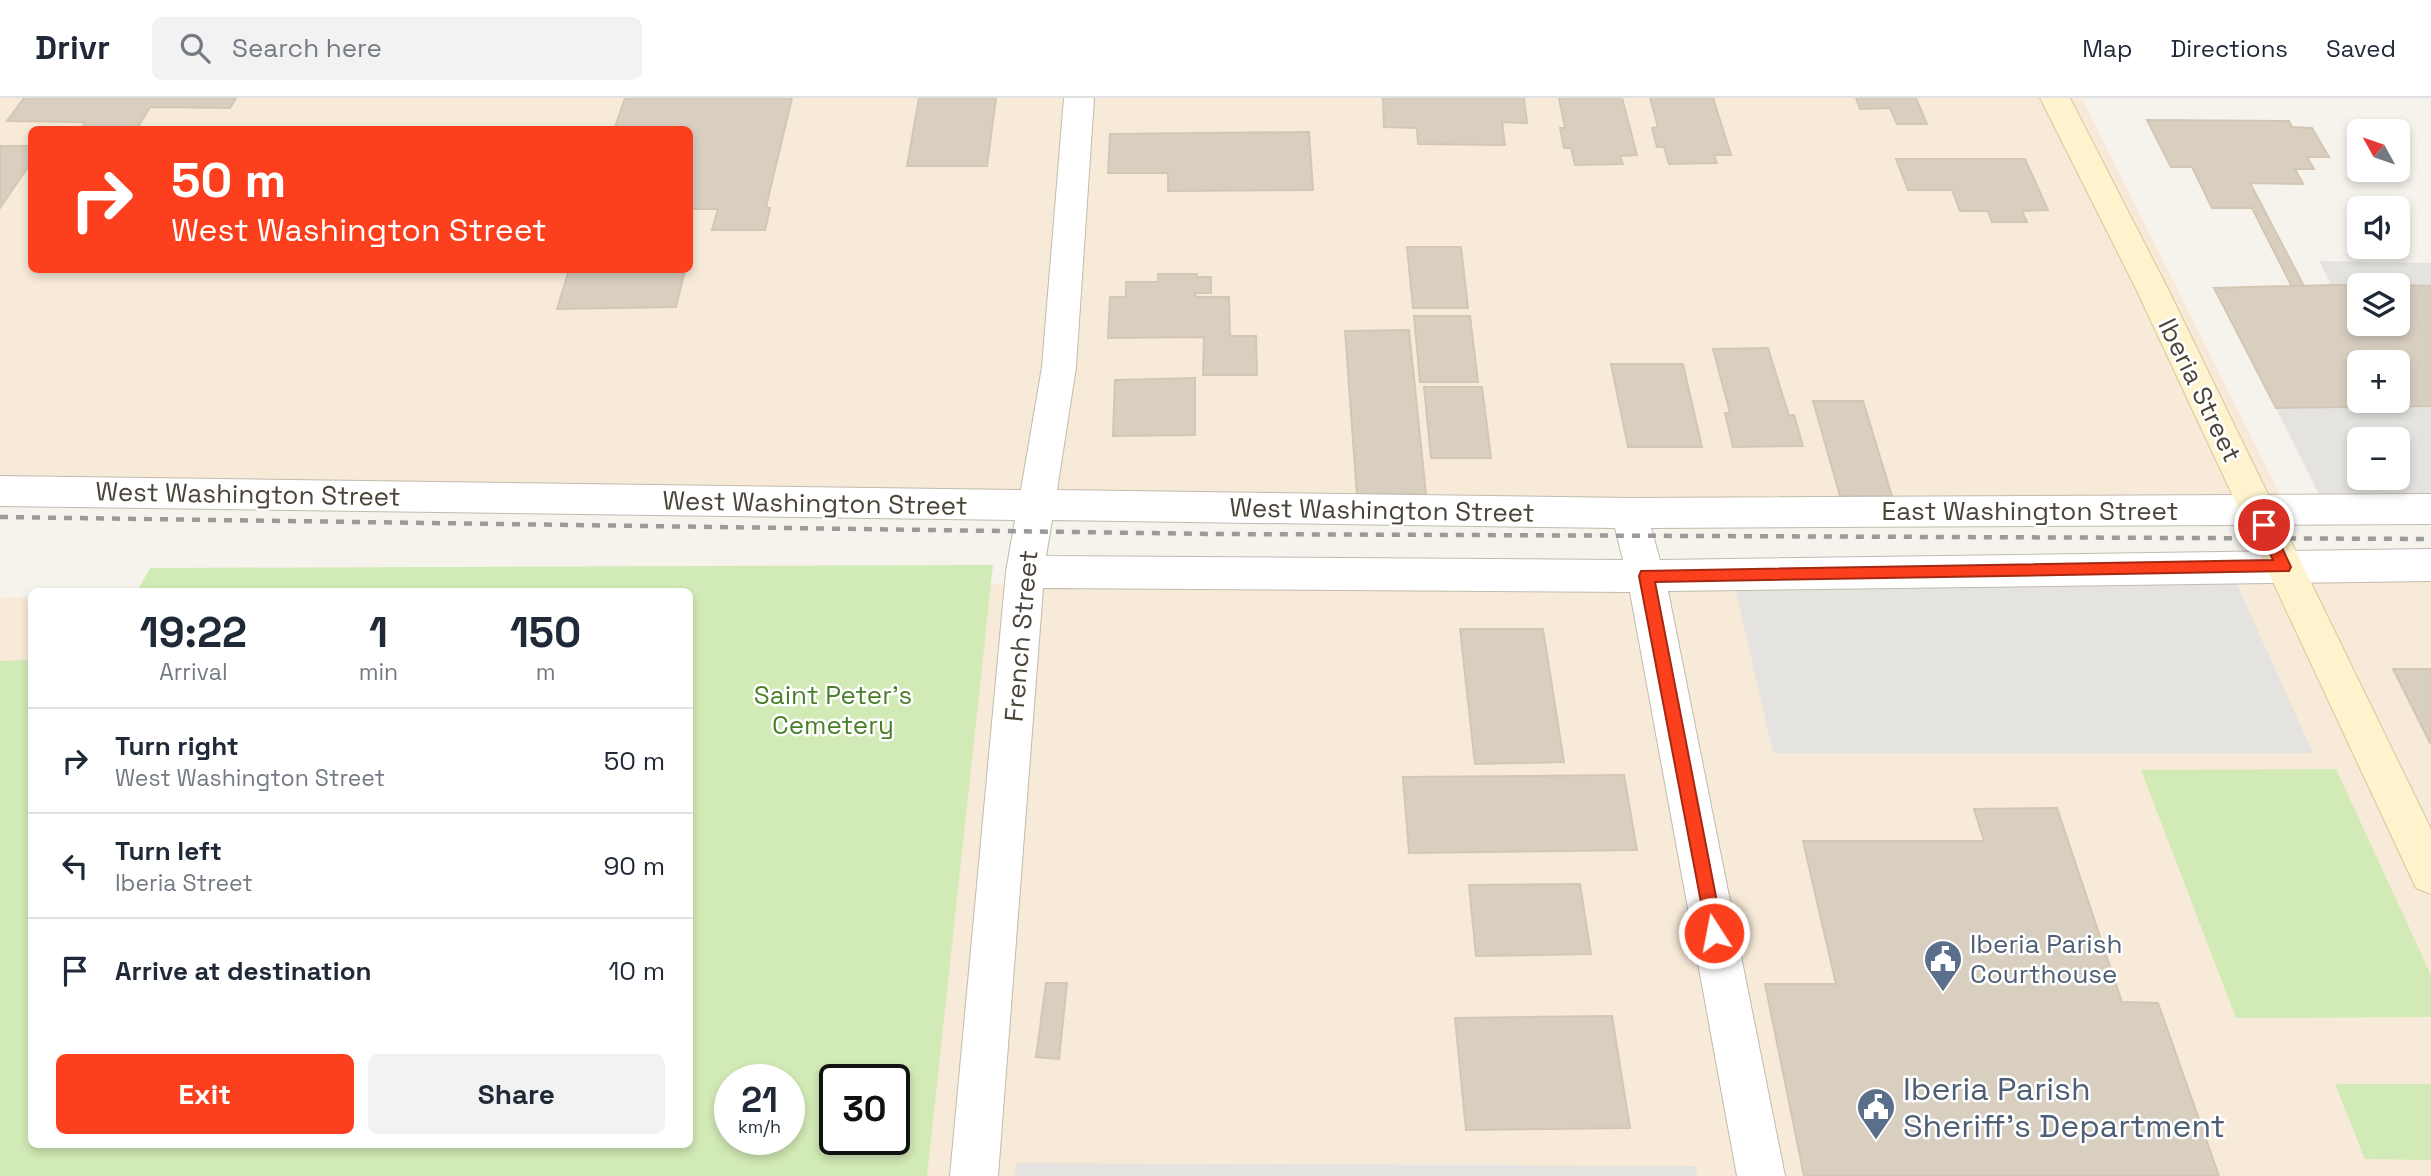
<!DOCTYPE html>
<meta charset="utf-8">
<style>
body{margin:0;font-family:"Space Grotesk",sans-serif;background:#f2f2f3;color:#1f2937;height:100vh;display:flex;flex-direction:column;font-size:26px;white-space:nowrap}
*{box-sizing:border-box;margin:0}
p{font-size:23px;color:#747a83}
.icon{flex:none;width:38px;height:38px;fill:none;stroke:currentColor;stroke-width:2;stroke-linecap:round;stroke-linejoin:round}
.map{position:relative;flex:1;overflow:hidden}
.panel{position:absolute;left:28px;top:490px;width:665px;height:560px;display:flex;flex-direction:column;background:#fff;border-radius:10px;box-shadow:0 4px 10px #0003}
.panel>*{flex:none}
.top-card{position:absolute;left:28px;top:28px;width:665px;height:147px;border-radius:10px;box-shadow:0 4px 10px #0003;background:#fc3f1d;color:#fff;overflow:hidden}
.needle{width:46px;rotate:310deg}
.controls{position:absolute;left:2347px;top:21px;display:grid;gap:14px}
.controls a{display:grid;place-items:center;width:63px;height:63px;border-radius:10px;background:#fff;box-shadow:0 4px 10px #0003;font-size:35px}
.speed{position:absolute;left:714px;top:966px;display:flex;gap:14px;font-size:35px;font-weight:700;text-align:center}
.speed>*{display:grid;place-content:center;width:91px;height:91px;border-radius:50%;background:#fff;box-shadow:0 4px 10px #0003;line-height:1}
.speed small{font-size:18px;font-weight:400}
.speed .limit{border:4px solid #111;border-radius:10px;background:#fff;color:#111}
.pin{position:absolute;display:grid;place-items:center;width:60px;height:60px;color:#fff;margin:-30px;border:4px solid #fff;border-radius:50%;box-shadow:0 2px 7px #0007}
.me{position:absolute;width:77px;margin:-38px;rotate:349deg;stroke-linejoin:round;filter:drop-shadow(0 0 5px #0008)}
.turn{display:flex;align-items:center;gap:24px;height:147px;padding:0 28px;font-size:32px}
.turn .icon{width:91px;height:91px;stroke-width:2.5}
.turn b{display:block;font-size:49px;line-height:60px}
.eta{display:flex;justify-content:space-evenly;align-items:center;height:119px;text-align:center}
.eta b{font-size:42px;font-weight:700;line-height:49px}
.button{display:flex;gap:14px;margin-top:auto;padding:14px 28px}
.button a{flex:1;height:80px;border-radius:10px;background:#fc3f1d;color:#fff;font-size:28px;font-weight:700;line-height:80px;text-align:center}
.button a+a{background:#f2f2f3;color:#1f2937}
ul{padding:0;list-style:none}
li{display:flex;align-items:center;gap:21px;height:105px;padding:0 28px;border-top:2px solid #e0e1e3}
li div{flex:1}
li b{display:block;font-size:26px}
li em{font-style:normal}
header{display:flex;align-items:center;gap:42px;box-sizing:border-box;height:98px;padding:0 35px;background:#fff;border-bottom:2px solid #e0e1e3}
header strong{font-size:33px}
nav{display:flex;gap:38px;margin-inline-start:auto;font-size:24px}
.search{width:490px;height:63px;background:#f2f2f3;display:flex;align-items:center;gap:18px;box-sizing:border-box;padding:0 24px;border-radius:10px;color:#747a83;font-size:26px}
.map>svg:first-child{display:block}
</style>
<header>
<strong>Drivr</strong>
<div class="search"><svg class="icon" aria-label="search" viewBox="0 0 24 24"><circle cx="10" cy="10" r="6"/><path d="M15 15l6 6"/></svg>Search here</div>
<nav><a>Map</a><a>Directions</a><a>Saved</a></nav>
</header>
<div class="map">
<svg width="2431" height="1078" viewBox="0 0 2431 1078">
<rect width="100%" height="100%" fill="#f6f3ec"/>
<path fill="#f7ead8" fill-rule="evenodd" d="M0,0H2082L2283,402L0,397ZM32,32H690V172H32Z
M2431,468V1078H0V500L31,499L32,1046H690V494L467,493ZM730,982H789V1041H730ZM835,982H894V1041H835Z"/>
<path fill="#d2eab5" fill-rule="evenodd" d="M993,467L927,1078H0V563L31,562L32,1046H690V494L137,493L150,470ZM730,982H789V1041H730ZM835,982H894V1041H835Z
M2336,671L2431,877V919L2236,920L2141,672Z
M2335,986H2431V1062L2365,1061Z"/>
<path fill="#e5e3e0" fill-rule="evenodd" d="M2319,163L2431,165V188L2331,187Z
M2431,308V401L2322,402L2276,310ZM2359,341H2398V380H2359Z
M2236,484L2313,655H1773L1734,485Z
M1016,1065L1696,1068L1697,1078H1015Z"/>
<path fill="#d8cfc1" stroke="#d3c7b4" stroke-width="2" fill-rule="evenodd" d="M24,0H236L230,10L150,9L136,32H80L85,24L7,23Z
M625,0H792L766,109L770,110L765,132H712L718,111H690V32H614Z
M919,0H996L987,68H907Z
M1383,0H1524L1527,25L1502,24L1505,47L1418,46L1417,30L1384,29Z
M1559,0H1622L1637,57L1620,58L1623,66L1575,67L1571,50H1564L1560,30H1565Z
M1650,0H1713L1731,57H1714L1717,65L1669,66L1664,49H1657L1652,30L1658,29Z
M1856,0H1916L1927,26H1897L1890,10L1860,11Z
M2147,22L2289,23L2292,29L2312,30L2329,59H2307L2314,71H2295L2303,86L2250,85L2304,188L2291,187L2252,110H2212L2192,69H2171Z
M1309,34L1313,92L1168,93V75H1108L1110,36Z
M0,48H32V63L0,110Z
M1896,61H2025L2048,112L2022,113L2027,124H1992L1988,113H1960L1952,92H1908Z
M1407,149H1461L1468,210H1413Z
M569,172H685L676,209L557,211Z
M1158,176H1197L1196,179H1211V195H1195L1196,199H1229L1230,238H1256L1257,277H1203L1204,239L1108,240L1110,199H1126V184H1158Z
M2331,187H2379H2359V226H2398V187L2431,188V308L2276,310L2214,190ZM2359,264H2398V303H2359Z
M1414,218H1470L1478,284H1420Z
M1409,232L1426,396L1357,397L1345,233Z
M1768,250L1789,318L1794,317L1803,348L1733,349L1725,315H1730L1713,251Z
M1611,266H1683L1702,349H1628Z
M1195,280V337L1113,338L1115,282Z
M1424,289H1482L1491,360H1431Z
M1813,303H1863L1892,398H1840Z
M1460,531H1543L1564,664L1475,666Z
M2393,571H2431V645H2430Z
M1624,677L1637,752L1409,755L1403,679Z
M2057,710L2122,904L2158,905L2219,1078H1804L1765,886H1836L1803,743H1984L1974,711Z
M1580,786L1591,856L1476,858L1469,787Z
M1046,885H1067L1059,961L1036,959Z
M1612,918L1630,1030L1466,1032L1455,920Z"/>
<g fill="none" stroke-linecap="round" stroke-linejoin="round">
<defs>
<path id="street" d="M1064,0H1094L1076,269L1057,392L1629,400L2431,396V426L1651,430L1660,462L2431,451V483L1668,493L1785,1078H1737L1630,494L1043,490L998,1078H950L1006,474L1015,422L0,408V378L1021,392L1042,269ZM1052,422L1615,430L1623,462L1046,458Z"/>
<path id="secondary" d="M2040,0H2070L2168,191L2431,731V796L2416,790L2136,191Z"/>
</defs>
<use href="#street" stroke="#c2bbae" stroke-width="2"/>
<use href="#secondary" stroke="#d6c79b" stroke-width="2"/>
<use href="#street" fill="#fff" fill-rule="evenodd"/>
<use href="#secondary" fill="#fff3cd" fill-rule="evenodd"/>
<path stroke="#9a9a9a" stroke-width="4.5" stroke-dasharray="8 8" stroke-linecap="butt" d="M0,419L1216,436L2431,441"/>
</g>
<path fill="#fc3f1d" stroke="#a42913" stroke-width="2" d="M2264,421L2269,422L2291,469L2289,473L1655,484L1723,835L1721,841L1714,844L1708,841L1639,478L1641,473L2273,462L2256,427Z"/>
<defs>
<symbol id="civic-pin" viewBox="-11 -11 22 30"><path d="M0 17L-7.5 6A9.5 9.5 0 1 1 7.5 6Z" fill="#5c6f8a" stroke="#fff"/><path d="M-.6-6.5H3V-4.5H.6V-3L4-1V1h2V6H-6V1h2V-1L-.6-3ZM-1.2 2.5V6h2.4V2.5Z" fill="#fff"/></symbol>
</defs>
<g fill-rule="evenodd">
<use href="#civic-pin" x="1921" y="839" width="44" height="60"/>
<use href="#civic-pin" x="1854" y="987" width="44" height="60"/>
</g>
<g text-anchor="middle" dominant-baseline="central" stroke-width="5" stroke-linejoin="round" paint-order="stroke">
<g font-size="26" fill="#4b4439" stroke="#fff">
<text transform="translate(2200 292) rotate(64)">Iberia Street</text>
<text transform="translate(248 396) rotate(1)">West Washington Street</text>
<text transform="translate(815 405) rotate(1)">West Washington Street</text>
<text transform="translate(1382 412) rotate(1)">West Washington Street</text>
<text x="2030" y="413">East Washington Street</text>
<text transform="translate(1021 538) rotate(-85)">French Street</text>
</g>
<g font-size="26" fill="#4a7f2a" stroke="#fff">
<text x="833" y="597">Saint Peter's<tspan x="833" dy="30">Cemetery</tspan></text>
</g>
<g font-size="26" fill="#4e5e75" stroke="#fff" text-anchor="start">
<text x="1970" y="846">Iberia Parish<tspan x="1970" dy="30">Courthouse</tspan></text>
</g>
<g font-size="32" fill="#4e5e75" stroke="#fff" text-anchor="start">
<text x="1903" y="991">Iberia Parish<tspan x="1903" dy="37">Sheriff's Department</tspan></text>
</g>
</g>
</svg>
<div class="controls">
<a><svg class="needle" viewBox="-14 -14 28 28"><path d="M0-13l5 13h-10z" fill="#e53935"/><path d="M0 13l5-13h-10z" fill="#747a83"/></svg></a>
<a><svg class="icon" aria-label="sound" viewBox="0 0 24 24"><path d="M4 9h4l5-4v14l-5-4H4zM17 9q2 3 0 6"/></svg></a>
<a><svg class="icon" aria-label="layers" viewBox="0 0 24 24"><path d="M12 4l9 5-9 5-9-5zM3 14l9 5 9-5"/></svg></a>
<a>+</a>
<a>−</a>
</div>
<div class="speed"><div>21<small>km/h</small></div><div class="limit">30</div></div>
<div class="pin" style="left:2264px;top:427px;background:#d93025"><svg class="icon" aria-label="arrive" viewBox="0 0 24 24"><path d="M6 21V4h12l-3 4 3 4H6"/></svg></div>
<svg class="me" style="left:1714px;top:835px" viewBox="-20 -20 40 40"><circle r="17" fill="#fc3f1d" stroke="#fff" stroke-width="3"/><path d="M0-11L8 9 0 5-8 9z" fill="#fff"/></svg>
<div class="top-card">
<div class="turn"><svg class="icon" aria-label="right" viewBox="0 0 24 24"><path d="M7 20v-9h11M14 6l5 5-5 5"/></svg><div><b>50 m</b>West Washington Street</div></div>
</div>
<section class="panel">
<div class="eta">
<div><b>19:22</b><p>Arrival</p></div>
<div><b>1</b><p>min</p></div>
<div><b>150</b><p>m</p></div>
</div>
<ul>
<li><svg class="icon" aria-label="right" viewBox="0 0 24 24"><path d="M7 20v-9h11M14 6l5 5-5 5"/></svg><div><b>Turn right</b><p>West Washington Street</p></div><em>50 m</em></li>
<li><svg class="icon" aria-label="left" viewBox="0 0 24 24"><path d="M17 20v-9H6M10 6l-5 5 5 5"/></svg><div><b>Turn left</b><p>Iberia Street</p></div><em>90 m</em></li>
<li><svg class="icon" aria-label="arrive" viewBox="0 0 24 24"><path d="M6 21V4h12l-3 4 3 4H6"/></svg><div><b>Arrive at destination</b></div><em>10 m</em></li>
</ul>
<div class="button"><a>Exit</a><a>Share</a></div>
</section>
</div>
